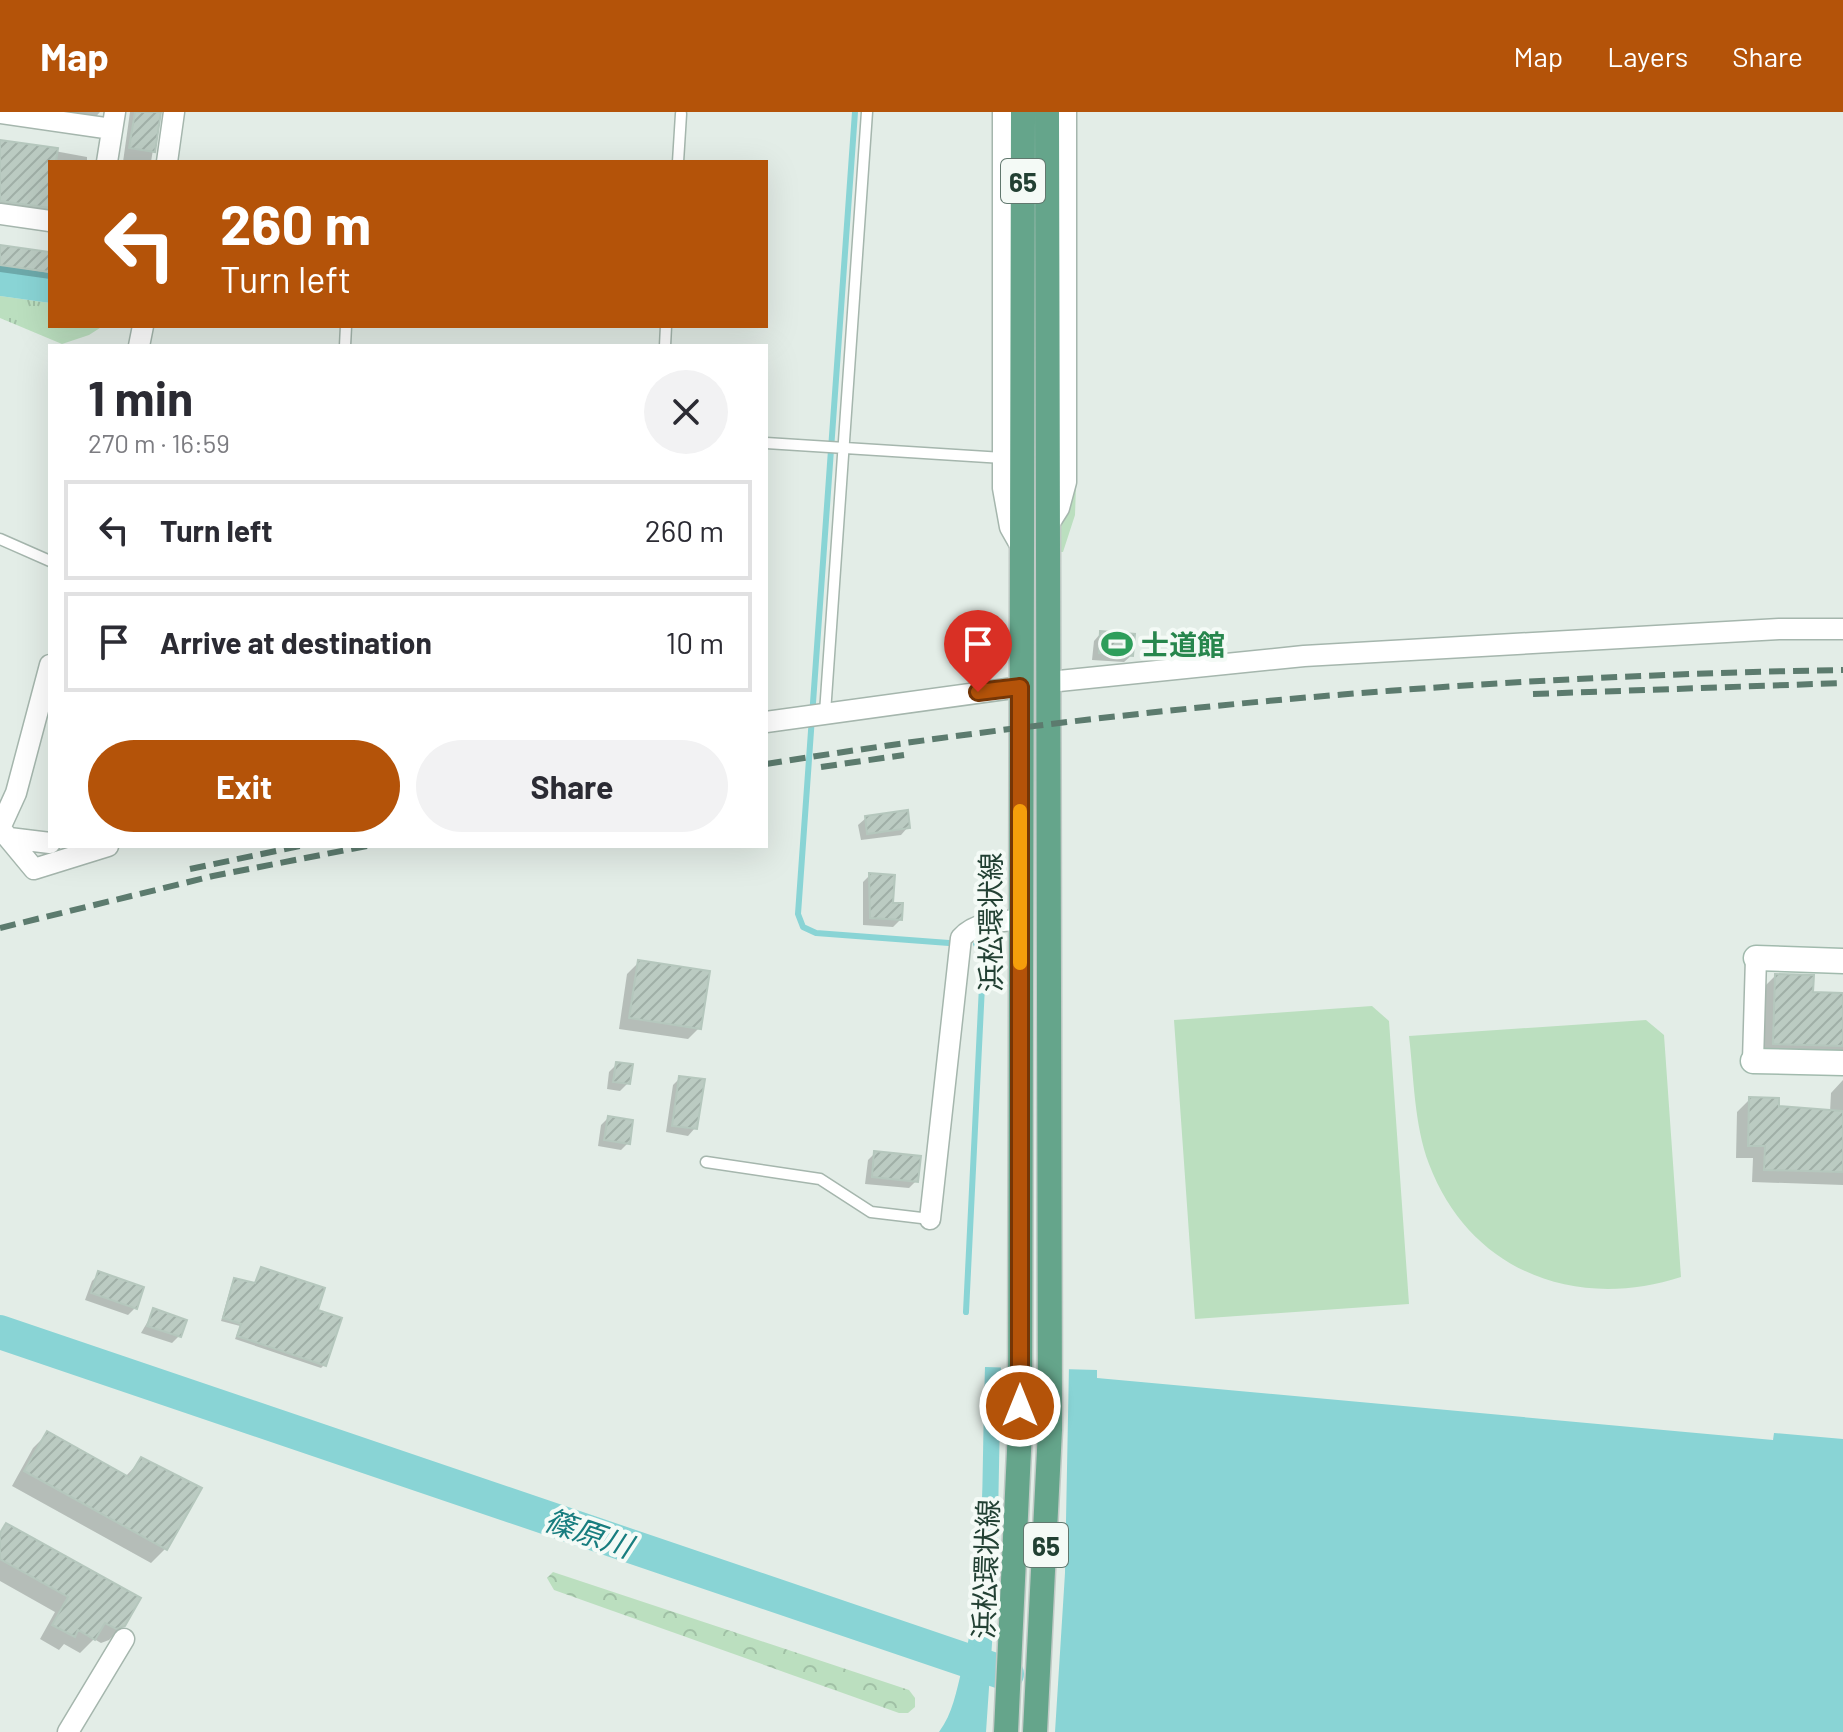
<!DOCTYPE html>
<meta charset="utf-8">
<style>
body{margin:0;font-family:Barlow,"Noto Sans JP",sans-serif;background:#f2f2f3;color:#2b2b33;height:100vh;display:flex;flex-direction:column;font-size:30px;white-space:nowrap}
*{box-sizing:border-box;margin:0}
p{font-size:26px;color:#7c7c81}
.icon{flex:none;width:44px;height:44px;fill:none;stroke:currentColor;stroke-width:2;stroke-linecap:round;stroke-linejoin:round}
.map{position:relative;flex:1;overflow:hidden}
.details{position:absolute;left:48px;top:232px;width:720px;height:504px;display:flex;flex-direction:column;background:#fff;border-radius:0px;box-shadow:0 8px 32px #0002}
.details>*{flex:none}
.guide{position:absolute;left:48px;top:48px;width:720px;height:168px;border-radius:0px;box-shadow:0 8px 32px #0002;background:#b45309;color:#fff;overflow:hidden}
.pin{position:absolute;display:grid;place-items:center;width:68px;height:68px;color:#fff;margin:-82px -34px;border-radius:50% 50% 50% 0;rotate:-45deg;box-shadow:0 0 8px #0007}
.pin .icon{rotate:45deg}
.me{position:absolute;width:88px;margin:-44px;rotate:0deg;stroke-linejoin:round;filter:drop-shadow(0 0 6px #0008)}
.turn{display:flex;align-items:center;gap:28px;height:168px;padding:0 40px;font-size:36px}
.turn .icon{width:104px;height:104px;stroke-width:2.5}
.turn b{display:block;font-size:56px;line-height:68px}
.round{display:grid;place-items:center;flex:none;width:84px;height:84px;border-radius:42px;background:#f2f2f3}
.head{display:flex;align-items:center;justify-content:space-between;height:136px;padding:0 40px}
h1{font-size:48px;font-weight:700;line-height:60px}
.action{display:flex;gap:16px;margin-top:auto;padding:16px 40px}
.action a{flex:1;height:92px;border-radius:48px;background:#b45309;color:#fff;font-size:32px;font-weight:700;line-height:92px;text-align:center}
.action a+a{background:#f2f2f3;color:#2b2b33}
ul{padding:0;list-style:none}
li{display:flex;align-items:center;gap:24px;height:100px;margin:0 16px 12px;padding:0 24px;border:4px solid #e1e1e2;border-radius:0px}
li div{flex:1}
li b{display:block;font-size:30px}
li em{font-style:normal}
header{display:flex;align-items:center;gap:48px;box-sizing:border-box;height:112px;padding:0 40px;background:#b45309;color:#fff}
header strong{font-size:38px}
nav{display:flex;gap:44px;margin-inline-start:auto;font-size:28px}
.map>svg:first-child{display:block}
</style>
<header>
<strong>Map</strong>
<nav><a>Map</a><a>Layers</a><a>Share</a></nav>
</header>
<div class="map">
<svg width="1843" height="1620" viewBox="0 0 1843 1620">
<defs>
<pattern id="forest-crowns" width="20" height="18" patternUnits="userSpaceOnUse" patternTransform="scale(2)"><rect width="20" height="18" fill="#bbdfbf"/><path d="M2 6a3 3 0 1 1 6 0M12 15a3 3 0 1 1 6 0" fill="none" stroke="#a0c0a5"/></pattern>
<pattern id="park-tufts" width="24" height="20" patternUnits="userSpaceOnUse" patternTransform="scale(2)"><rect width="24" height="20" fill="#bbdfbf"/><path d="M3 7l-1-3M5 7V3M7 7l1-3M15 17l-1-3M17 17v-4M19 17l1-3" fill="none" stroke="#a0c0a5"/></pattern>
<pattern id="building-hatch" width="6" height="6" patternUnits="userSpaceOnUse" patternTransform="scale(2)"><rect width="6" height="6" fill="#bbcbc2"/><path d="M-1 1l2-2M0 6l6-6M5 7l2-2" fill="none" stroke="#a0afa7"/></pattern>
</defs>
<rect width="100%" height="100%" fill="#e3ede7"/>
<path fill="#bbdfbf" d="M1073,374H1076L1075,403L1063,440H1059V409Z
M1372,894L1389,909L1409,1192L1195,1207L1174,908Z
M1646,908L1664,923L1681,1165C1576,1199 1470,1160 1429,1052C1414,1012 1414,966 1409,924Z"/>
<path fill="url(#forest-crowns)" d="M553,1460L909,1578L915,1586V1595L908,1601H899L554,1478L547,1466Z"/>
<path fill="url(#park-tufts)" d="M0,184L50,191V214H103L89,223L62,232L0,206Z"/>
<path fill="#89d4d5" d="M0,153L50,161V191L0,184Z
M985,1255L1097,1258V1266L1773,1328L1774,1321L1843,1327V1620H939C953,1601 956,1580 962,1557C987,1459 981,1356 985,1255Z"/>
<path fill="#e3ede7" d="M1001,1252L1069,1253L1065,1461L1055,1620H986L997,1458Z"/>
<path fill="#0003" d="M41,0H100L92,9Z
M130,0H159L151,50H123Z
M0,29L87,45V50H50V107L0,96Z
M0,134L50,140V167L0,160Z
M1101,521L1132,543L1124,550L1092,548L1094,529Z
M866,706L908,715L901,723L861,728L858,713Z
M870,763L900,808L893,815L863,813V770Z
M639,850L699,916L688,927L619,917L627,862Z
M1775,864L1811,882L1843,883V946L1761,944L1763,876Z
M617,952L628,971L620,979L607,977L609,960Z
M680,966L695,1016L688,1024L666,1020L673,973Z
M1843,968V1073L1752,1070L1753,1046H1736L1737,1000L1750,987L1777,996L1830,1000L1831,981Z
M608,1006L628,1031L621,1038L598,1034L601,1013Z
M875,1041L916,1069L909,1076L865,1072L868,1048Z
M261,1157L315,1200L324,1253L321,1256L235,1227L240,1214L221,1209L232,1171L235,1168L254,1173Z
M99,1162L135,1196L128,1203L85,1188L92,1169Z
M154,1199L179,1224L172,1231L141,1221Z
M47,1322L125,1365L141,1348L199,1376L165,1437L151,1451L12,1374L33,1336Z
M6,1413L124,1513L109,1528L101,1531L94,1527L80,1541L64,1532L59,1538L40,1527L55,1500L0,1469V1420Z"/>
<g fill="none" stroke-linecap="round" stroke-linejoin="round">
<path stroke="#89d4d5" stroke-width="6" d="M855,0L798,802L803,815L816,821L949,831
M966,1200L984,833L976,832"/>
<path stroke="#89d4d5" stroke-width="34" d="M0,1220L1007,1562"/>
</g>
<path fill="url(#building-hatch)" stroke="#b5c7bd" stroke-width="2" d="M135,0H161L155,40L129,36Z
M0,28L58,36L56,50H50V96L0,89Z
M0,133L50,140V160L0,153Z
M1100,519L1135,522L1133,544L1099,541Z
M908,698L910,716L867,722L865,704Z
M869,761L895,763L893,791H903L902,808L870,806Z
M638,848L710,859L701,917L629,906Z
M1775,862L1814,863L1813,880L1843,881V934L1773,932Z
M616,950L633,952L630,972L613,970Z
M679,964L705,967L697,1017L672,1014Z
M1749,985L1779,986V994L1843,999V1060L1764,1058L1765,1034H1748Z
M608,1004L633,1008L630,1032L604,1028Z
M874,1039L921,1044L918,1070L872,1065Z
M261,1155L325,1176L318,1198L342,1206L326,1254L237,1224L241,1212L223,1206L234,1166L255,1171Z
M98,1159L144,1175L137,1197L91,1181Z
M153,1196L187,1208L181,1225L147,1214Z
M47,1319L129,1365L141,1345L202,1376L167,1438L24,1359Z
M6,1411L141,1486L125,1514L116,1517L105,1511L95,1528L78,1518L75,1525L52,1513L68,1485L0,1447V1421Z"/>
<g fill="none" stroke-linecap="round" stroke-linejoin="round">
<defs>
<path id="lane" d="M678,50L681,2
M345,234L346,214
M665,234L666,214
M766,331L1003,346
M0,427L50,449
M825,601L867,0
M706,1050L820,1067L871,1100L930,1107"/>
<path id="street" d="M1003,0V376L1010,415L1023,438
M0,1L112,17
M107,50L115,0
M167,50L174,0
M0,102L50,109
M139,234L143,214
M1047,415L1059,396L1066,370V0
M50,553L16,681L0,716L34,757L108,734
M1049,570L1304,544L1779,517H1843
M766,610L1020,575
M9,726L50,731
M1753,949L1756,846
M930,1107L961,826C975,810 1000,809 1020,808
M68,1620L124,1527"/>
<path id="secondary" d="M1756,846L1843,849
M1753,949L1843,951"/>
<path id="primary" d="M1006,1620L1020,1317L1023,0
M1035,1620L1050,1318L1047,0"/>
</defs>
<use href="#lane" stroke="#a5b6ad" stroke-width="13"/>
<use href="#street" stroke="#a5b6ad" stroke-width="23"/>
<use href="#secondary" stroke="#a1baad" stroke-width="27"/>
<use href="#primary" stroke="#c1cac6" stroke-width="27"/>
<use href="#lane" stroke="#fff" stroke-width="10"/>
<use href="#street" stroke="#fff" stroke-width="20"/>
<use href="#secondary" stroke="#fff" stroke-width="24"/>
<use href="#primary" stroke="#65a58b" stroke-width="24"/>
<path stroke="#5c7b6e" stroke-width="6" stroke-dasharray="16 8" stroke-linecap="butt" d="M1533,582L1843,571
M766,652C1121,595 1483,564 1843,558
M821,655L904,643
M190,757L300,734
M0,816L213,764L367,734"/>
</g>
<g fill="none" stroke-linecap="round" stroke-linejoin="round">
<defs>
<path id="route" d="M978,580L1020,575V1294"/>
</defs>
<use href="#route" stroke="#753606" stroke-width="20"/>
<use href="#route" stroke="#b45309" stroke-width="14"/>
<path stroke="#f59e0b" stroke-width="14" d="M1020,699V851"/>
</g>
<defs>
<symbol id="stadium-bare" viewBox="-9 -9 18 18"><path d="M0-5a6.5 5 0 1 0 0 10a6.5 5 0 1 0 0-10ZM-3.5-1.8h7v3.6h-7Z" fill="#2e9e5b" stroke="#f4faf6" stroke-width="2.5" paint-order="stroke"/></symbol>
</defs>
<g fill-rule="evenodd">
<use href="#stadium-bare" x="1095" y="510" width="44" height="44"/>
</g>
<g text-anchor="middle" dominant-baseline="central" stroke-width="8" stroke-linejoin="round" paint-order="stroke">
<g fill="#f4faf6" stroke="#61786e" stroke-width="2">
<rect x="1001" y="47" width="44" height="44" rx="6"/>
<rect x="1024" y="1411" width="44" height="44" rx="6"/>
</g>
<g font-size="26" font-weight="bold" fill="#224033">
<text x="1023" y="69">65</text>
<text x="1046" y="1433">65</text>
</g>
<g font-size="28" font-weight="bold" fill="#27864d" stroke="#f4faf6" text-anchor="start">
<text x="1141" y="532">士道館</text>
</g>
<g font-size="28" fill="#224033" stroke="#f4faf6">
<text transform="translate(990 810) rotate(-90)">浜松環状線</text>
<text transform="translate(985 1457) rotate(-88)">浜松環状線</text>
</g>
<g font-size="30" font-style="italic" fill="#187d7f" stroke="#f4faf6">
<text transform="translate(589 1420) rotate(19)">篠原川</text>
</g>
</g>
</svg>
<div class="pin" style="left:978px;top:580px;background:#d93025"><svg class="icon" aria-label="arrive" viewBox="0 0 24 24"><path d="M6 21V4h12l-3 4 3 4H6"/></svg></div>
<svg class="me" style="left:1020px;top:1294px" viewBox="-20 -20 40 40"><circle r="17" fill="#b45309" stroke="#fff" stroke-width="3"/><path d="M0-11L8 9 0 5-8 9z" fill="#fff"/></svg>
<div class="guide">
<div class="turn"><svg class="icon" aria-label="left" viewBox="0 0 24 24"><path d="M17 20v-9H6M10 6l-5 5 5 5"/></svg><div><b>260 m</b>Turn left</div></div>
</div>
<section class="details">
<div class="head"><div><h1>1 min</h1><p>270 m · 16:59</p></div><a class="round"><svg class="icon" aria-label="close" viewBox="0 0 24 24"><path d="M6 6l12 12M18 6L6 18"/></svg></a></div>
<ul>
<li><svg class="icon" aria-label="left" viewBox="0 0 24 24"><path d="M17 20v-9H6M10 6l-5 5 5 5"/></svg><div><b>Turn left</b></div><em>260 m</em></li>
<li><svg class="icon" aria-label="arrive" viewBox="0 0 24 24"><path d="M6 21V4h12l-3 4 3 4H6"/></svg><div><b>Arrive at destination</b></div><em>10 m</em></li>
</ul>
<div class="action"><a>Exit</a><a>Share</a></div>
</section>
</div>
